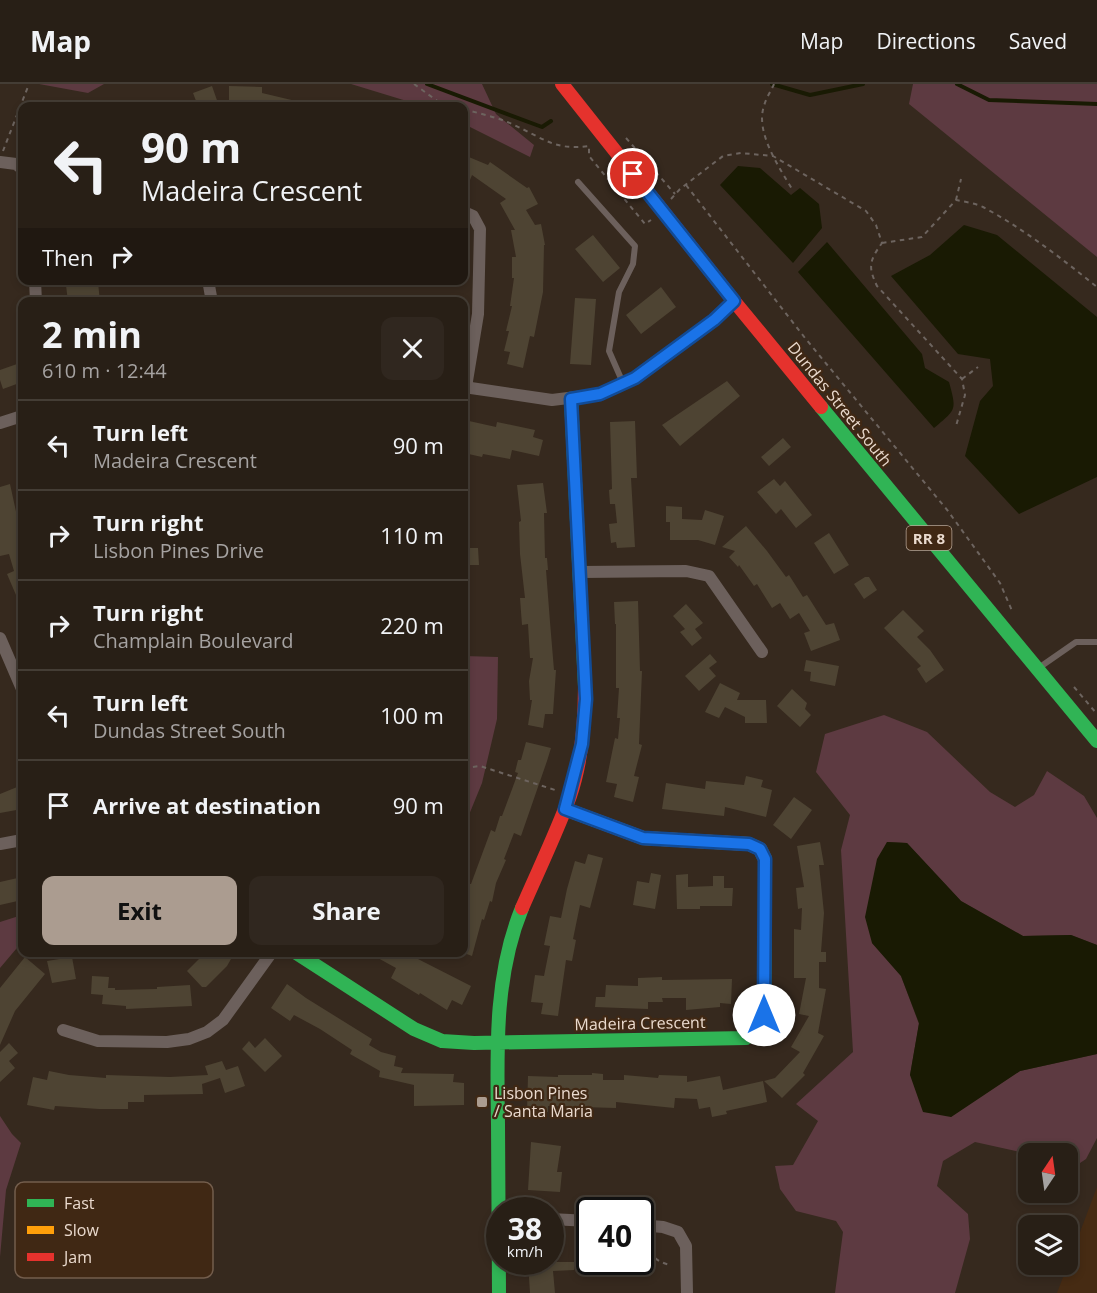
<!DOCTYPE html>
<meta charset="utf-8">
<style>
body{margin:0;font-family:"Open Sans",sans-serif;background:#30271f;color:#f1f3f6;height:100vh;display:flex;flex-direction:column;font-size:22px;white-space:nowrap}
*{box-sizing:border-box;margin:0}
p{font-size:20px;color:#a5a2a1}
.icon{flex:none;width:33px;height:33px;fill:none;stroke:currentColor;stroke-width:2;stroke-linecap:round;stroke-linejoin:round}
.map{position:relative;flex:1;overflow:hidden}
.panel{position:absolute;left:18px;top:213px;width:450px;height:660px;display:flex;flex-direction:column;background:#281f16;border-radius:12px;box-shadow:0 3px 9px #0003,0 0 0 2px #443d35}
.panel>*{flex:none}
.guide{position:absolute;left:18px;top:18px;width:450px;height:183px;border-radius:12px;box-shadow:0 3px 9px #0003,0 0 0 2px #443d35;background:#281f16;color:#f1f3f6;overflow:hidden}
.needle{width:39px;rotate:13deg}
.controls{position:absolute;left:1018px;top:1059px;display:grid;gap:12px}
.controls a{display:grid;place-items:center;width:60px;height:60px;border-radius:12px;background:#281f16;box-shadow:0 3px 9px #0003,0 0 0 2px #443d35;font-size:30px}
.speed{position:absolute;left:486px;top:1113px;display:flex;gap:12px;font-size:30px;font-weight:700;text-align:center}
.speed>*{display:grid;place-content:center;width:78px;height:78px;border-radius:50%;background:#281f16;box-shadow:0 3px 9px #0003,0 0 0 2px #443d35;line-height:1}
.speed small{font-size:15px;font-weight:400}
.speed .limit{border:3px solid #111;border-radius:9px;background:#fff;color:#111}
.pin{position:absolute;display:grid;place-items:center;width:51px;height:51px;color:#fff;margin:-26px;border:3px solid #fff;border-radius:50%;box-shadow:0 2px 6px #0007}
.me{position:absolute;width:66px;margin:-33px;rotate:0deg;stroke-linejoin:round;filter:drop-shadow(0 0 4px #0008)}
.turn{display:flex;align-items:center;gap:21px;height:126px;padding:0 24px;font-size:27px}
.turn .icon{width:78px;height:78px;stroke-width:2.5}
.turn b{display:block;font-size:42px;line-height:51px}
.then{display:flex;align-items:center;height:57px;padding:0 24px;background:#0003;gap:12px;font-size:22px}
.round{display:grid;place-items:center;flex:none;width:63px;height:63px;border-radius:12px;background:#30271f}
.overview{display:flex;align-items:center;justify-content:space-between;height:102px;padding:0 24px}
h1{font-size:36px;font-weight:700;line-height:45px}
.cta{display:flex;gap:12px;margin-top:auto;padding:12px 24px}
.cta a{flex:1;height:69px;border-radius:12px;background:#ab9c90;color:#111;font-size:24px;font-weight:700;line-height:69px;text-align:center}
.cta a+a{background:#30271f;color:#f1f3f6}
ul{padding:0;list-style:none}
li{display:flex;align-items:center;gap:18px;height:90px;padding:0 24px;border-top:2px solid #443d35}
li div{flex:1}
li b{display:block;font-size:22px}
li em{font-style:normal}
header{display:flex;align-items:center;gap:36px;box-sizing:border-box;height:84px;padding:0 30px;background:#281f16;border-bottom:2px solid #443d35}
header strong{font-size:28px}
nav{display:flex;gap:33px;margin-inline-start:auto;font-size:21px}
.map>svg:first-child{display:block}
</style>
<header>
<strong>Map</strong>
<nav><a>Map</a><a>Directions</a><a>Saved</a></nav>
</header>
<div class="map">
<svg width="1097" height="1209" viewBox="0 0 1097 1209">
<rect width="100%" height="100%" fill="#36291e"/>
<path fill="#462b13" d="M1097,1103V1209H1057L1068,1180Z"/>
<path fill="#5d3a41" d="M39,0H104L88,9Z
M351,0H482L496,30L534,61L530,73L464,40V22H423Z
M913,0H1097V173L909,20Z
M464,572L498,573L497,635L482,699L464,743Z
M884,631L927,648L990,708L1015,723L1034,711L1047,687L1084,712L1097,734V861L1071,851L1023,852L961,817L907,759L887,758L872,859L901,892L919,940L910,991L951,1033L1020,987L1097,970V1054L1086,1075L1077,1081L1068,1079V1070H1029L975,1058L943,1077L937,1102L968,1130L970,1155L955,1209H835L843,1148L836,1137L796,1127L780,1105L775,1082L793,1081L818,1037L796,1020L853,968L841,766L850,731L816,688L825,650Z
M22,831V858L0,884V838Z
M0,1032L12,1050L21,1059L6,1106L0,1173Z"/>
<path fill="#191a03" d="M738,82L760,84L791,111L800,104L819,120L822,144L793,179L720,101Z
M964,141L997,151L1097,233V393L1019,430L965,372L980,317L993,302L990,275L958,270L891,192L930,171Z
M827,158L922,270L925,284L949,298C957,327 956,325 934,344L798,188Z
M887,758L907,759L961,817L1023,852L1071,851L1097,861V970L1020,987L951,1033L923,1028L910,991L919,939L901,892L872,859L865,833L877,775Z"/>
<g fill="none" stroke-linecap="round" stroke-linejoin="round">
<path stroke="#191a03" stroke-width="4" d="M427,0L542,43L551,37
M772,0L810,11L863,0
M957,0L989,16L1097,20"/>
</g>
<path fill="#4e4433" d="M212,2L219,22H198L193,9Z
M229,2L262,3V9L300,18V22L229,20Z
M464,71L488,81L490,78L527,104L529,103L538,120L526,126L535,141L541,140L545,161H544L543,208L534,253L530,252L523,284L507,280L510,268L504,267L509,247H506L512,222H510L514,194H512V173H516L511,146H515L500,119L506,115L472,91L464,111Z
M593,151L620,184L603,198L575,165Z
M98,198L100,218H68L66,201Z
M661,203L676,223L641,250L626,231Z
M575,214L596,215L591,281L570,280Z
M17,280L22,298L3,305L0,296V286Z
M727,297L740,312L680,362L662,341Z
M469,337L496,343L497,338L535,346L533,353L543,356L539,372L512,366L510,375L483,370L482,373L464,369Z
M635,337L637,394H631L635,463L617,464L616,458L611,459L609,440L617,439L615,420H610L609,406L612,405L610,338Z
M783,354L791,363L769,382L761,373Z
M774,395L780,402L785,397L812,431L796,444L781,425L776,430L757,408Z
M543,399L547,429H544L545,474H547L548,486H546L550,538L554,586H556L553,630H545L543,644L528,641L532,616H530L529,597L533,574H530L528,540L522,541L520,514H525L520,470L519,438L521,437L517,401Z
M10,400L22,455V525L7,490L14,487L9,470L0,472V403Z
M666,422L682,423V435L702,436L705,426L724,432L715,461L698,456H670V438H666Z
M746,442L767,467L786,493L789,491L803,513L807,511L826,541L834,539L840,556L811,567L804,549L810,547L799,529L790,535L780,519L772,524L757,500L754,502L739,481L738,483L729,473L735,467L722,463Z
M829,449L849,481L834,490L814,459Z
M464,464H478L479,481H464Z
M865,493H869L877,506L864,515L854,500Z
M638,517L640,587H642L639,660L642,661L634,692L639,693L633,718L614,713L617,700L606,698L615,654L618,655L620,634H617L619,604H616V540H615L614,518Z
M686,520L703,539L695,545L702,554L692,562L680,548L685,545L673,532Z
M903,526L924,547L917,553L930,566L944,586L926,599L917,585L921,582L884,544Z
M710,570L717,578L709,584L716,592L699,607L685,592Z
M806,576L839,582L835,602L810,597L811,588L804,587Z
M720,599L740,609L737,616H766L767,639H745V633L725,623L719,634L705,628Z
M792,605L807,619L805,625L811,631L800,643L777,622Z
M526,658L551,664L547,677L521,752L514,749L504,775L506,776L496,799L492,818L490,817L484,836L482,835L472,872L464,869V816H465L469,800H471L491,746L495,748L500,732H502L518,689L515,688L518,676H521Z
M746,692L763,696L761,703L772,706L766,733L725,723L724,732L662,725L666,699L705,705L706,697L744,701Z
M22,701V725L0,729V710Z
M794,713L812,726L791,755L773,741Z
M820,758L824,781H819L824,829L821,868H826V878H819V904L826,905L818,949L824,952L803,989L805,991L782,1014L764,997L775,994L800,968L791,963L809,932L799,930L806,894H794V845L801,846L802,824L798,825L796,804L804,803L797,762Z
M588,770L603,774L590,824L580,821L573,855L576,856L572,877L566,876L558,932L541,930L543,919L531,918L535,891L544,892L550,862L544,861L550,832L561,834L567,805L575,777L585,780Z
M651,789L661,791L655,825L633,821L637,797L649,799Z
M688,790V803L713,802V792H724V804H733L732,822H700V825H677L676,791Z
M22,793V816L0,821V798Z
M206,868H235L227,882L206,903H202L187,887Z
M367,868H419L416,874L471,902L462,921L452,916L447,926L420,909L419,911L391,894L396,884Z
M25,873L45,890L15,927L0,961V904Z
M72,873L76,895L52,899L47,877Z
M92,892L109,893L108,904H115V906L157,905V903L190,901L192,922L126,925V922L102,920L103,911L91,910Z
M662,893V896L732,895L731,920L720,919V923L686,926V914H662L663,918H648V925L595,923L596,913H605L606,901L638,902V894Z
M287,900L306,914L372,955L369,961L381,968L396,972L394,982L403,984L401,989L454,990L453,998L464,999V1021L414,1022V1001L379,993L380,987L350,970L352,966L320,945L294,931L290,937L271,924Z
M265,954L282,972L265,988L242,965L249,957L255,964Z
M9,959L18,969L9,977L15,984L0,998V968Z
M222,977L226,986L238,982L245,1002L225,1009L220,994L202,1000L203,1010L144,1011V1018H128V1025H99L55,1022L54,1026L27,1021L33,993L47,996L49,987L69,991L106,994V991L170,993L208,991L205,982Z
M592,989L603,990V996H624V991L658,994L659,991L687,992V998L720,992L723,1006L763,997L767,1018L726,1027L727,1030L712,1033L710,1023L699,1025L697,1015L675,1014L674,1024L616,1018V1024L548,1022V1028H527L528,992L558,993V991H592Z
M531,1058L561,1062L557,1088H562L560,1108L528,1106Z
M528,1178H574V1186L553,1187L555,1209H530Z"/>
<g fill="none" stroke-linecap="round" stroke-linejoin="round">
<path stroke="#6d645f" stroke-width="2" stroke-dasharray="4.5 4.5" stroke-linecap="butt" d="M414,0L440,19L453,22
M774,0C771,7 766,14 764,22C755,48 779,83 792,105
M464,25C480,30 498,33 514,41C543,54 555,67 589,62V72L645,140L651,136
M626,54L675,110
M3,67L29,0
M686,101L805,254L948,427L1000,499L1013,529
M671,115L680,105L723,72L741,69L773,72L866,127L876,141L882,159C869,177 868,183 877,202L962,295L965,311L956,342
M956,116L961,95
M882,159L922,153L956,116C965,118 975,119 983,123C1024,145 1061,174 1097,203
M962,295L978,283
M1074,603L1097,630
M464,684L480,682L555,706
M649,1158C650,1173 656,1177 670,1181"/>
<path stroke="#6c605c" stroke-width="6" d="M578,98L635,162L633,180L619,208L609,267L623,299
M1040,583L1076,558H1097"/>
<path stroke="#6c605c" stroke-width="12" d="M0,78L16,80L22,85
M464,128L473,132L480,145L478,230L466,303
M35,196L36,218
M208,196L212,218
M464,303L552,316L600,310L635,294L714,236L734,217
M0,339L22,332
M581,488L686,487L709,492L762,568
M0,554L22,605
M0,760L22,756
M63,946L98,957L167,958L189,955L207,948L223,936L272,868
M550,1135L590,1137
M640,1141L663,1143L678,1148L686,1162L687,1209"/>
<path stroke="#30b455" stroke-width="14" d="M571,315L585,602
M821,323L1097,657
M295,868L414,945L442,957L474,959L746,954L757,945L764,931L765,845
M499,1209C499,1153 498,1096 498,1040C497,967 494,892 522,824"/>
<path stroke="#ff9f0a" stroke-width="14" d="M565,725L643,754L749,760L760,765L765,775V845"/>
<path stroke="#e5322d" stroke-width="14" d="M562,0L734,217L821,323
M522,824C538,787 556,750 570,712C582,677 585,639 585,602"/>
</g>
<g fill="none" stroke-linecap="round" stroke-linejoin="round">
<defs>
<path id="route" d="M633,90L734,217L714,236L635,294L600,310L571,315L586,615L582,660L565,725L643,754L749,760L760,765L765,775L764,931"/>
</defs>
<use href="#route" stroke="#114b97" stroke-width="15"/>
<use href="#route" stroke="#1a73e8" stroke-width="10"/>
</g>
<rect fill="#ab9c90" stroke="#402814" stroke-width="2" x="476" y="1012" width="12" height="12" rx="3"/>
<g text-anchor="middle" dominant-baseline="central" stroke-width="4.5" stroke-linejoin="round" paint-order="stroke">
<rect fill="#402814" stroke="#b7a596" stroke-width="1.5" x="906.5" y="442" width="45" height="24" rx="4.5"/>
<g font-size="15" font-weight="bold" fill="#eadace">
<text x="929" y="454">RR 8</text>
</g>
<g font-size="16" fill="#eadace" stroke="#402814">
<text transform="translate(840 320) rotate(51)">Dundas Street South</text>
<text transform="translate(640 939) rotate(-1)">Madeira Crescent</text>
</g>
<g font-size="16" fill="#eadace" stroke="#402814" text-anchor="start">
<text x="494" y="1009">Lisbon Pines<tspan x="494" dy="18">/ Santa Maria</tspan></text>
</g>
</g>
<rect x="15" y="1098" width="198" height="96" rx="9" fill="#402814" stroke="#735d4c" stroke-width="1.5"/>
<rect x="27" y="1115" width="27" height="8" fill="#30b455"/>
<rect x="27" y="1142" width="27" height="8" fill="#ff9f0a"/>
<rect x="27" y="1169" width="27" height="8" fill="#e5322d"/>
<g font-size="16" fill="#eadace">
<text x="64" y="1125">Fast</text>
<text x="64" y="1152">Slow</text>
<text x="64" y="1179">Jam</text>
</g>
</svg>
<div class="controls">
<a><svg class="needle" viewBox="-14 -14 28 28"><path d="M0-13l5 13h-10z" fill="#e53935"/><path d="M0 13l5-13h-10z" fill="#a5a2a1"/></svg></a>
<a><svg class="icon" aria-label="layers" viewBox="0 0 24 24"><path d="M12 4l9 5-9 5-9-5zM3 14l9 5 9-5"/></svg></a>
</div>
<div class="speed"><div>38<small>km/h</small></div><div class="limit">40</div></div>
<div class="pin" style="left:633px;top:90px;background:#d93025"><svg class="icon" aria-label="arrive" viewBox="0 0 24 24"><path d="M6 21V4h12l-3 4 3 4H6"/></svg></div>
<svg class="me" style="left:764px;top:931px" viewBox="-20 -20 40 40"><circle r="19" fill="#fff"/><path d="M0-13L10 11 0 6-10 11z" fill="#1a73e8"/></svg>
<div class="guide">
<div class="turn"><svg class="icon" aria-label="left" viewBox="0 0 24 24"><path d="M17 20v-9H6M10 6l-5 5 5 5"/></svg><div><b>90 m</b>Madeira Crescent</div></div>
<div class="then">Then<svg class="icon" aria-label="right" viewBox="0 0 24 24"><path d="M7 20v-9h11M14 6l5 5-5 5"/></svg></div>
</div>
<section class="panel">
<div class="overview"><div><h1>2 min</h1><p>610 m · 12:44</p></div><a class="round"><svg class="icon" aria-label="close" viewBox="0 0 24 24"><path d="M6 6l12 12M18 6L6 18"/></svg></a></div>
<ul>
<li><svg class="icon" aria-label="left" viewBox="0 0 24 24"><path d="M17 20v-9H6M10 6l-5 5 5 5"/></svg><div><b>Turn left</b><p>Madeira Crescent</p></div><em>90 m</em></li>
<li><svg class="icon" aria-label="right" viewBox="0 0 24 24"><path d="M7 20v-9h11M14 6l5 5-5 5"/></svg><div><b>Turn right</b><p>Lisbon Pines Drive</p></div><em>110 m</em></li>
<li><svg class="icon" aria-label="right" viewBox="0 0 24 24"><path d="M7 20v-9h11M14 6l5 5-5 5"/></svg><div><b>Turn right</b><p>Champlain Boulevard</p></div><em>220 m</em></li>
<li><svg class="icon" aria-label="left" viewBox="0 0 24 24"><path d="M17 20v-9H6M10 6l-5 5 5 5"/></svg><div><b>Turn left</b><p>Dundas Street South</p></div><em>100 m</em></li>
<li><svg class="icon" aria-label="arrive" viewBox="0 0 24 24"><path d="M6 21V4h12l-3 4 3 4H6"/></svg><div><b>Arrive at destination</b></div><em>90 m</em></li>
</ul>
<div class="cta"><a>Exit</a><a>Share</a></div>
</section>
</div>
